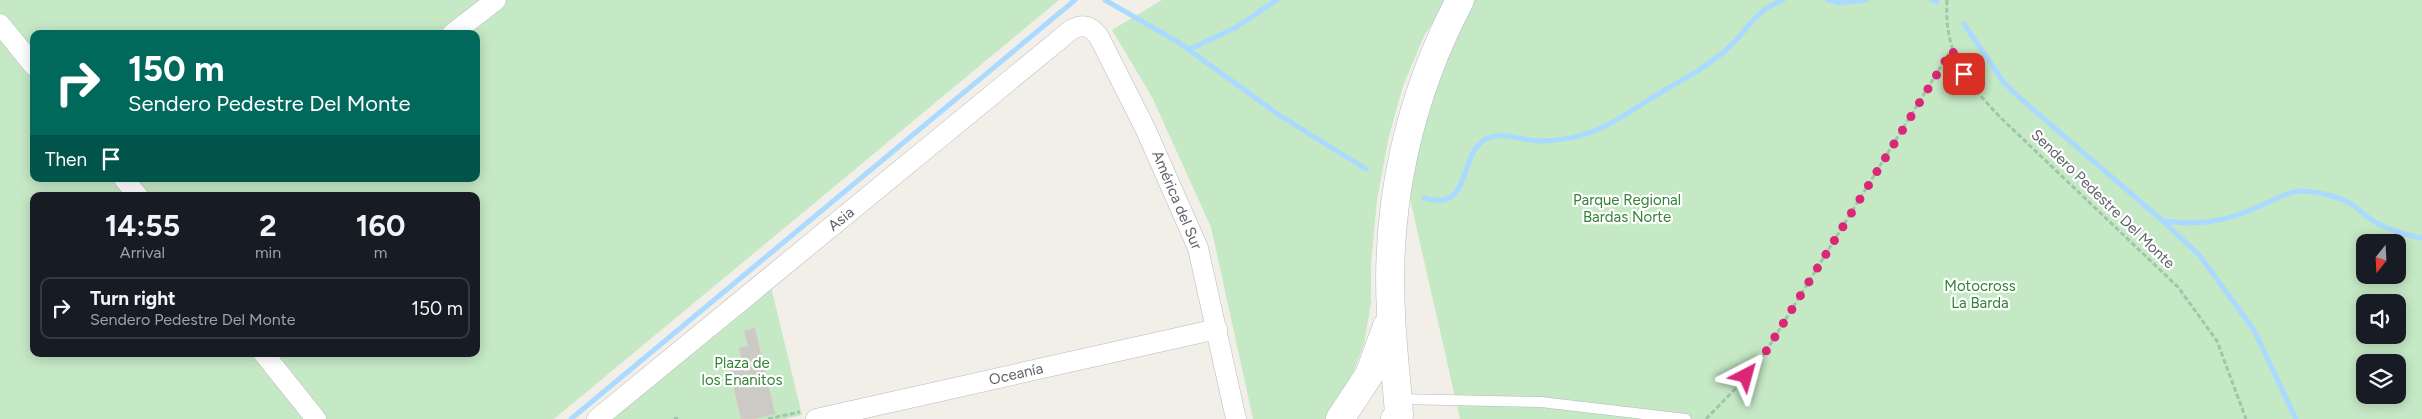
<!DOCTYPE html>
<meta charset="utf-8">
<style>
body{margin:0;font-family:Figtree,sans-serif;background:#242831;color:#f1f3f6;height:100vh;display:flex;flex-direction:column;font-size:19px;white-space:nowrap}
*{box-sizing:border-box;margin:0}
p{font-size:16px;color:#9ea1a6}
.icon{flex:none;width:28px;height:28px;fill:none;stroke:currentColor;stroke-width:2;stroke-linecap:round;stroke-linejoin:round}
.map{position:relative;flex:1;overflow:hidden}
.drawer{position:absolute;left:30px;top:192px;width:450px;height:165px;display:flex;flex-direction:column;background:#171b24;border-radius:10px;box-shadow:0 2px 12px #0003}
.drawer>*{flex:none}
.hud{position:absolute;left:30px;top:30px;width:450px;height:152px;border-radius:10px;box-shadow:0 2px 12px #0003;background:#00695c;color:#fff;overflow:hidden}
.needle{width:32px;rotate:198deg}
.controls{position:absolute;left:2356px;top:234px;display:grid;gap:10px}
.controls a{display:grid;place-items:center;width:50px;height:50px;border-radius:10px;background:#171b24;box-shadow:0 2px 12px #0003;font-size:25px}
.pin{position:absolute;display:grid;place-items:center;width:42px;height:42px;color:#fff;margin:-21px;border-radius:10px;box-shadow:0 2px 8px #0006}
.me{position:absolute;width:55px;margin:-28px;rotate:39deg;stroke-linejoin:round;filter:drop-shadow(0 0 4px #0008)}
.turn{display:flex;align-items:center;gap:18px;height:105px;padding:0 15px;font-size:22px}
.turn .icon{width:65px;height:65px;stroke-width:2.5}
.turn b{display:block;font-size:35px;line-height:42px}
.then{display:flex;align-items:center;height:48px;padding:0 15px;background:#0003;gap:10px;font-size:19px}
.eta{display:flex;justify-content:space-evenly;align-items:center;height:85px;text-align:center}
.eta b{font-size:30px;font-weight:700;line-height:35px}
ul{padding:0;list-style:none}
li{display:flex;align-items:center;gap:15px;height:62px;margin:0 10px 8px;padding:0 5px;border:2px solid #363941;border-radius:10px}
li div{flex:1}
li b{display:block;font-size:19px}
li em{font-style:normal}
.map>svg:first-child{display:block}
</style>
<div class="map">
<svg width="2422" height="419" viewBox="0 0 2422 419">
<rect width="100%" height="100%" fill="#f1efe8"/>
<path fill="#c5e8c5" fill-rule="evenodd" d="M0,0H1059L554,419H0ZM34,34H476V179H34ZM34,196H476V354H34Z
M1162,0H1447L1424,36L1403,86L1389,136L1377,200L1371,264V303L1364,344L1351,378L1328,419H1253L1211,227L1152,97L1112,30Z
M1470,0H2422V419H1460L1411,203L1409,187L1428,102ZM2365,242H2398V275H2365ZM2365,302H2398V335H2365ZM2365,362H2398V395H2365Z
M771,287L802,415L785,419H608Z"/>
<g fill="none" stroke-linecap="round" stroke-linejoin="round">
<path stroke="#aadaff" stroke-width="5" d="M1105,0L1178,42L1279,115L1366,169
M1828,0L1839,3L1866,0
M1932,0L1937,2
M1964,24L2004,83L2021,99L2163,221L2200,256L2254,330L2296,419
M1188,50L1235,28L1277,0
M1424,198C1473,213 1458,153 1486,139C1502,131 1521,140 1538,141C1558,141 1583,137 1601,128C1619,120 1636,108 1653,97C1678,82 1704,69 1726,50C1740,38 1749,22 1763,11C1768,6 1776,3 1783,0
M2164,221C2199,226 2228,221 2260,206C2274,200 2288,191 2303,191C2320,192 2341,197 2354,206C2362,212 2370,220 2379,224C2392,231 2407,235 2422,238
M571,419L1075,0"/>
</g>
<path fill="#cccac5" stroke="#d6d1c6" d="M755,328L763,363L744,368L739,348L748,346L744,331Z
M763,363L775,414L754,419H741L730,371Z"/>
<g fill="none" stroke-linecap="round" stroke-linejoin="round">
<defs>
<path id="service" d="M1400,399L1541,402L1686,419"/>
<path id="minor" d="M0,24L34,66
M452,34L496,0
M124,179L138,196
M264,354L316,419
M597,419L1071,30C1083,23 1091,26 1099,37L1145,128L1198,248L1236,419
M816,419L1217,329"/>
<path id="secondary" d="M1340,419L1369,375L1387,326
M1395,419L1399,415C1397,381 1392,347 1391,313C1385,204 1409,97 1460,0"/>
</defs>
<use href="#service" stroke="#b5b8bc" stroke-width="11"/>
<use href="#minor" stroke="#b5b8bc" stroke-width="21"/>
<use href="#secondary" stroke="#b6babf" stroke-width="29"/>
<path stroke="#9cc7a9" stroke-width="3" stroke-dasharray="5 2.5" stroke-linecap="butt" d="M1947,0C1944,54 1966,82 2002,119L2178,287L2217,341L2246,419
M674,419L678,418
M768,419L800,412
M1706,419L1736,388L1765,353L1951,50"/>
<use href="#service" stroke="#fff" stroke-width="10"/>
<use href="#minor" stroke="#fff" stroke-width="20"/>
<use href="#secondary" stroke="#fff" stroke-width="28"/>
</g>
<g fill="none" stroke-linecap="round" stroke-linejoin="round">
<path stroke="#db2777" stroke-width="9" stroke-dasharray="0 16.2" d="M1746,376L1765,353L1952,50L1964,74"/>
</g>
<g text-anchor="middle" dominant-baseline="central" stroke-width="4.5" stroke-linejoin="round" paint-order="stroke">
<g font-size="15" fill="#5f6368" stroke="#fff">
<text transform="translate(2103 199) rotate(44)">Sendero Pedestre Del Monte</text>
<text transform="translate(1177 200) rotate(67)">América del Sur</text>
<text transform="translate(841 219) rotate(-39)">Asia</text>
<text transform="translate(1016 374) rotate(-13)">Oceanía</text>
</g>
<g font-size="15" fill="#348238" stroke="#fff">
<text x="1627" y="200">Parque Regional<tspan x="1627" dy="17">Bardas Norte</tspan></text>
<text x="1980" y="286">Motocross<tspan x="1980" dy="17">La Barda</tspan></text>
<text x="742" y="363">Plaza de<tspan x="742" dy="17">los Enanitos</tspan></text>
</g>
</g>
</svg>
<div class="controls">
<a><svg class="needle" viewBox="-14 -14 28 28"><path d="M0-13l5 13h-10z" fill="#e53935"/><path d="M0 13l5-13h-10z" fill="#9ea1a6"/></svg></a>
<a><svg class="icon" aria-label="sound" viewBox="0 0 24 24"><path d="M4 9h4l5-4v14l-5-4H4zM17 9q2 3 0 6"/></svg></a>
<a><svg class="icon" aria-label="layers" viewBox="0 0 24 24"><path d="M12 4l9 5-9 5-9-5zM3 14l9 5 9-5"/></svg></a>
</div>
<div class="pin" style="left:1964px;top:74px;background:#d93025"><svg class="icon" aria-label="arrive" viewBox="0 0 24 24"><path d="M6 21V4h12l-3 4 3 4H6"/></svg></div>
<svg class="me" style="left:1746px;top:376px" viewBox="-20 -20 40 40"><path d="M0-17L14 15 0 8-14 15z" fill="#db2777" stroke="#fff" stroke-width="4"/></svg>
<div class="hud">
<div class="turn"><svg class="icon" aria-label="right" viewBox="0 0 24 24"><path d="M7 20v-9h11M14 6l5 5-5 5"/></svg><div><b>150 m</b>Sendero Pedestre Del Monte</div></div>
<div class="then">Then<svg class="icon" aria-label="arrive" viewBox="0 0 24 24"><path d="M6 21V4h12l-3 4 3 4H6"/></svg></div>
</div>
<section class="drawer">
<div class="eta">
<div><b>14:55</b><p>Arrival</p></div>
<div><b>2</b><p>min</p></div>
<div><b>160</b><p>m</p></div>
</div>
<ul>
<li><svg class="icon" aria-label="right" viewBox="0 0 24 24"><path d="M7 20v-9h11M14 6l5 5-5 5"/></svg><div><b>Turn right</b><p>Sendero Pedestre Del Monte</p></div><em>150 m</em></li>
</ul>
</section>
</div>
